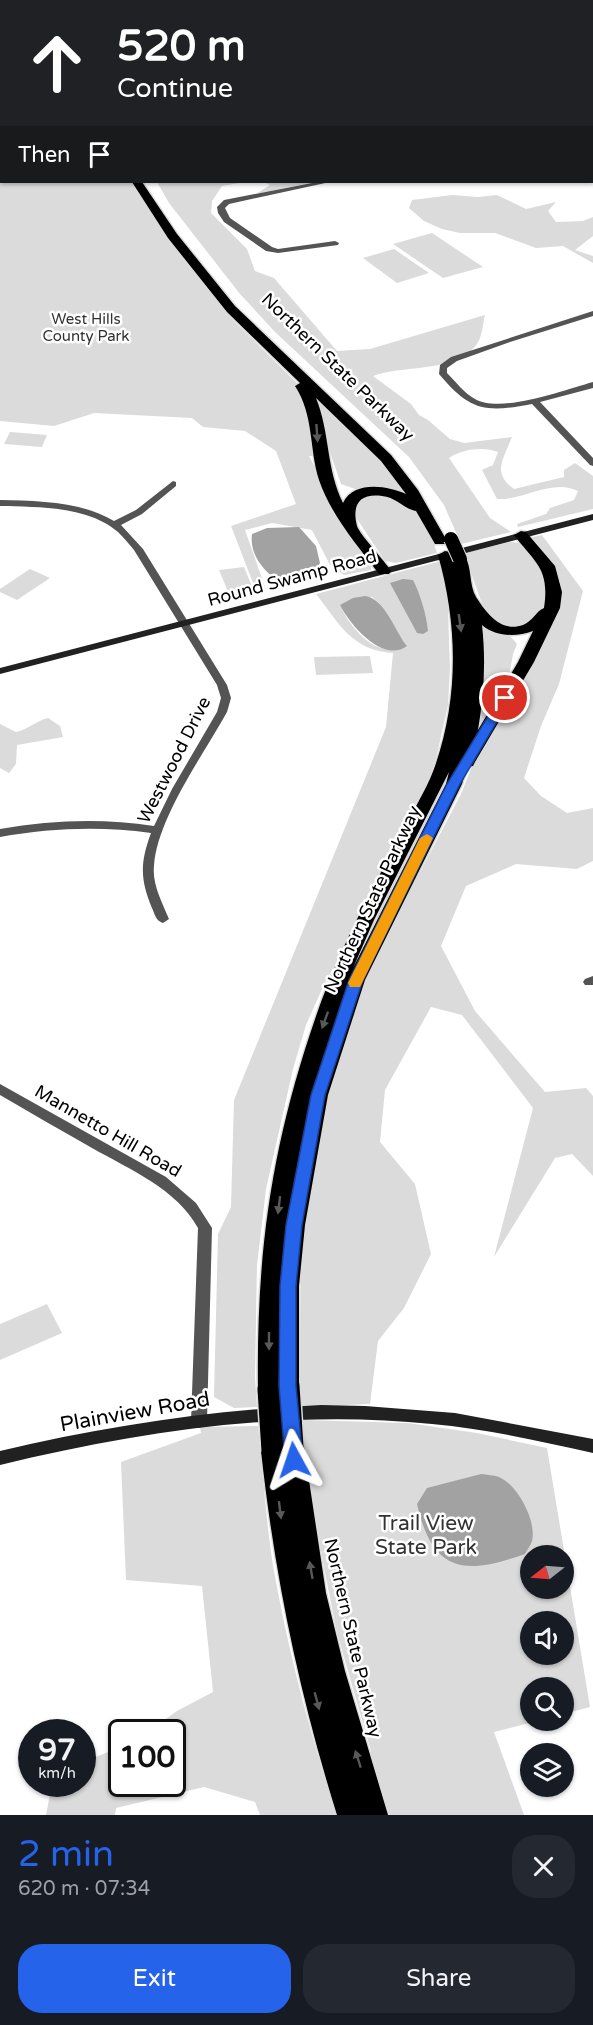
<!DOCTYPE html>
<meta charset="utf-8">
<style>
body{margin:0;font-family:"Varela Round",sans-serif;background:#242831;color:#f1f3f6;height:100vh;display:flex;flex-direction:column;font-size:22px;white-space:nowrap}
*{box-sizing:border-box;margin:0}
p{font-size:20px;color:#9ea1a6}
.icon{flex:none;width:33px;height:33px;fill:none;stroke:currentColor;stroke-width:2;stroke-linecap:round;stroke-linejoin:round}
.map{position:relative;height:1815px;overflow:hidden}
.panel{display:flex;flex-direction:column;background:#171b24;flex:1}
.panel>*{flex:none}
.top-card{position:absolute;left:0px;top:0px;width:594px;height:183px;box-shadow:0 2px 4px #0004;background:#202124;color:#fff;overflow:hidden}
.needle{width:39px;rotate:253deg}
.fabs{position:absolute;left:520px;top:1545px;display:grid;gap:12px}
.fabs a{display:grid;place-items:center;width:54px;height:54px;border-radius:50%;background:#171b24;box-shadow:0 2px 4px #0004;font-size:30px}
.speed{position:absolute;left:18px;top:1719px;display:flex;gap:12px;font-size:30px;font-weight:700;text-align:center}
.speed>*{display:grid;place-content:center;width:78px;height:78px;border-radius:50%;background:#171b24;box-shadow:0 2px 4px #0004;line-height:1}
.speed small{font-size:15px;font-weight:400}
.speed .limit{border:3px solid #111;border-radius:9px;background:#fff;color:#111}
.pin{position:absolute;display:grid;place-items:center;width:51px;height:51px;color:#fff;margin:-26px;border:3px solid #fff;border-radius:50%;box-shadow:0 2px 6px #0007}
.me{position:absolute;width:66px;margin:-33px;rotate:355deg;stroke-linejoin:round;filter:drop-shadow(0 0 4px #0008)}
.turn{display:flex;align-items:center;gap:21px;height:126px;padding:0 18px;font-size:27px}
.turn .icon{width:78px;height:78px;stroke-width:2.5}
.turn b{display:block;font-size:42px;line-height:51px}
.then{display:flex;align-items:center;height:57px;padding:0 18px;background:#0003;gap:12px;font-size:22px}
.round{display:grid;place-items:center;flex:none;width:63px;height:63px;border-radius:24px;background:#242831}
.head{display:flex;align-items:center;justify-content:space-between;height:102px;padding:0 18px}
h1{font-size:36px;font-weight:600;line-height:45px;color:#2563eb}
.action{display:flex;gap:12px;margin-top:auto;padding:12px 18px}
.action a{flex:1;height:69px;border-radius:24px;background:#2563eb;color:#fff;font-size:24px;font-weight:600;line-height:69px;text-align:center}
.action a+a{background:#242831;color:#f1f3f6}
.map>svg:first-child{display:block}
</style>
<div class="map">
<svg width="593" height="1815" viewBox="0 0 593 1815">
<rect width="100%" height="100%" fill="#fff"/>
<path fill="#dbdbdb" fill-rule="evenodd" d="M0,0H99L2,2V182H134L145,202L233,320L301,387L317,456H309L345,526L372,563L371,570L344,575L330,565L312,530L272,523L245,530L265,587L255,588L231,526L296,504L276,451L245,431L203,427L192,418L94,413L54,426L0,421Z
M120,0H593V114L592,2Z
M157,182H315L256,194L270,185C258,177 236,184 222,186L212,201L211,213L247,249L255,271L274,278L337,351L370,349L485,315C483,323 482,336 478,342C459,374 404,364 373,376L411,404L419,415L428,420L450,439L464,443L512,437C504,458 491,473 514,489L564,477V470L575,463L593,476V509L518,527L517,524L546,514L550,508L574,500L578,491C552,478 523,501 497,499L482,470L493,465L498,452C484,446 461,449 449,458L490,518L511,532L461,544L444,505L409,457L275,332L240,294L169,203Z
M452,195L478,197L497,195L526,209L556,202L548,211L556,222L583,221L593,217V236L575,250L593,256V263L563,246L536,248L495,233H460L442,229L424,221L409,208L412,200Z
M432,233L483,267L443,278L393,244Z
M394,249L429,273L397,283L363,258Z
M319,399L375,452L407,493L355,489L341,484L327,444L315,400Z
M10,432L47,435L42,447L4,444Z
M379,492L410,505L430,533L437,553L396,563L385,561L351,510L352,501Z
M542,535L583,591L559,684L541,726L524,778L541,796L567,813L593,808V861L577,869L516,864L466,886L441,946L475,1011L545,1092L586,1088L593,1096V1176L572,1154L555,1158L494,1257L533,1108L462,1015L431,1007L385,1090L380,1142L415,1184L431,1254L404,1308L378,1341L370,1404L299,1407L301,1258L312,1160L337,1059L366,975L461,794L474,761L558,595L531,540L533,537Z
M510,542L521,543C543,571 553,582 541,618C519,629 509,630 487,618L464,553Z
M441,561L447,580L450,668L448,705L436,759L423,797L323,987L306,1025L293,1069L266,1189L257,1265L255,1377L257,1407L234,1408L214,1397L218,1234L231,1207L234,1100L386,727L393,653C352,651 339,623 316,594ZM372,597L379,603L406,646C399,646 389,649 382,648C364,644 347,621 340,605Z
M244,567L254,591L229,594L219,570Z
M30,569L50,578L17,600L0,592V589Z
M480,621L510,636L517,644L513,654L507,688L482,731H476Z
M370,656L373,673L316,675L314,657Z
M48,718L60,726L63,737L17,745L16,764L9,773L0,768V724L16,732C29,729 36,721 48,718Z
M47,1304L62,1333L0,1360V1324Z
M303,1420L408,1423L477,1433L547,1448L590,1707L564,1714V1688H531V1720L537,1721L494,1732L524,1815H389L365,1755L371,1751L337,1633L324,1568L300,1425L303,1424ZM531,1556H564V1588H531ZM531,1622H564V1654H531Z
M258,1426C263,1474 266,1524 274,1571C289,1654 310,1735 337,1815H260L255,1802L204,1787L116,1808L115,1815H46L52,1784H82L83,1762L121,1747L122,1784H172V1732H148L177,1711L213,1692L202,1586L126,1580L121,1462L201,1433L200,1427Z"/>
<path fill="#a2a2a2" d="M299,527L316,546L320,563L313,573L280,582C264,572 249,554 252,534L267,528Z
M403,579L413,580C421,596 426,614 428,631L423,634L417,633L390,583Z
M365,596C385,598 395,632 407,646C383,664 350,625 340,605L353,598Z
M481,1474C487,1475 494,1475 499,1477C518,1485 537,1522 532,1541C531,1545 527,1550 525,1554C465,1575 433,1574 417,1504L427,1488Z"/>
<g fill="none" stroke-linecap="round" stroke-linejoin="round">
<defs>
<path id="highway" d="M101,0H111L101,2Z
M132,182H142L177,234L235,306L391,455L418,490L447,541L445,544H435L416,511C404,509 396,497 382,496C358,493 352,506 357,526C360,535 385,561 391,571L389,574H379C357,545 331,515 319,480C309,448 314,415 295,386L300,383L227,312L168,238ZM316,398L381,461L406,494C388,486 354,480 343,503C326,469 330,432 316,398Z
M521,531L526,532L555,566L562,592L560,608L534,662L475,762L473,766L467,767L462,784L365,980L328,1095L305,1225L299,1286V1386L296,1393L288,1396L279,1391L277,1396L269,1399L261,1396L258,1389C256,1247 273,1136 321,1002C342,945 371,891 399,838C410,815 425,793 434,769C459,699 458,626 438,555L445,551L450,552L453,558L460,555L465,556C472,568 469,585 476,597C486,612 500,633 523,625C533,621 536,611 544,608C550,568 535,563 514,535ZM482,625C496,637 516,637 533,631L518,662L478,730C484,694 486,661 482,625ZM449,772L446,784L353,968L374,920Z
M292,1437L300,1440L304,1447L326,1593L345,1671L388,1815H337C299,1693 275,1578 261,1451L265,1444L273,1441L282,1445L284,1440Z"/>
</defs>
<use href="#highway" stroke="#dbdbdb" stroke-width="3"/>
<path fill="#545454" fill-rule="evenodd" d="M592,112H593V116H592Z
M592,176H593V180H592Z
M317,182H330L229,204L225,208L230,218L272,247L278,249L335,241L339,243L338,245L278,253L266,251L224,222L218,213L217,207L224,200Z
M593,311V316L510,342L457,361L447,368V373C456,382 464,393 475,399C501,414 564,390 593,382V388L540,402L593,458V466L590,465L532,404C485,413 470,411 439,374L440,365L451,357Z
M173,481L176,482V486L142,514L121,525L143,549L227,685L231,698L227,712C204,754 157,818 154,866C152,884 162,902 169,919L163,923C156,921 155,915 152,908C140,879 140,863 151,833C100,826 51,828 0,837V829C52,820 102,818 154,826L172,789L217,712L221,698L217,685L134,550C129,544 124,538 118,532C88,506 38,507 0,506V500C37,501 81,501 114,521L136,510Z
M593,976V985H585L583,982L585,979Z
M0,1084L166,1177L196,1203L212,1228L207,1421L204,1426L199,1428L194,1426L191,1421L198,1228C177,1189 129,1169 92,1148C62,1131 31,1113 0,1095Z"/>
<path fill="#212121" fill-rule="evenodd" d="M593,514V520L0,674V668Z
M321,1405L365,1406L455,1413L593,1439V1453C540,1441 486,1429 432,1424C288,1409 140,1431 0,1465V1451C105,1426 213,1410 321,1405Z"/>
<use href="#highway" fill="#000" fill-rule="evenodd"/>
<defs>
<path id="highway-bridge-far1" d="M451,539L460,559"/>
<path id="highway-bridge" d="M288,1386L292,1447
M269,1389L273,1451"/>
</defs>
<use href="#highway-bridge-far1" stroke="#dbdbdb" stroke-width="16" stroke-linecap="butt"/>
<use href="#highway-bridge" stroke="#dbdbdb" stroke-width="26" stroke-linecap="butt"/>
<use href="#highway-bridge-far1" stroke="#000" stroke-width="14"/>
<use href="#highway-bridge" stroke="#000" stroke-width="23"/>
</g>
<defs><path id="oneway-solid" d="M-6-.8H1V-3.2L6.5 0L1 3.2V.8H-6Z" transform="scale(1.5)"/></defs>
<g fill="#595959">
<use href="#oneway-solid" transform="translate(317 433) rotate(86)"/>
<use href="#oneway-solid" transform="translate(460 623) rotate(82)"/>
<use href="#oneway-solid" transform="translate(325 1020) rotate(110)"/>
<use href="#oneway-solid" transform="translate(279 1205) rotate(97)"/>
<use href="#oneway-solid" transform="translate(269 1341) rotate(90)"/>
<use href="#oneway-solid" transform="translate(280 1510) rotate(83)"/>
<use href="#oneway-solid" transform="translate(311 1570) rotate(-100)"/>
<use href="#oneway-solid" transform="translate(317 1701) rotate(75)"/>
<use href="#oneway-solid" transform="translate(358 1759) rotate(-108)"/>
</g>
<path fill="#2563eb" stroke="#184099" stroke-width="1.5" d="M505,695L511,698L460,784L363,980L325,1095L302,1225L296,1286V1386L303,1460L300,1466L294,1468L288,1466L285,1460L279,1386L280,1286L286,1225L311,1095L349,980L447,784L499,698Z"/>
<path fill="#f59e0b" d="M427,834L433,838L362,983L360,987H350L348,983L420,838Z"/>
<g text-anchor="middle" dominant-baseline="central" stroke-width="5" stroke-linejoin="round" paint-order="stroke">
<g font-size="15" fill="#323232" stroke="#fff">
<text x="86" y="319">West Hills<tspan x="86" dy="17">County Park</tspan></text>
</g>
<g font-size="18" fill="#000" stroke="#fff">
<text transform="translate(338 367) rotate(44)">Northern State Parkway</text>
<text transform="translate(292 578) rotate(-15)">Round Swamp Road</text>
<text transform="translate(174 760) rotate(-63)">Westwood Drive</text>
<text transform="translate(372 899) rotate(-65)">Northern State Parkway</text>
<text transform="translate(108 1131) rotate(30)">Mannetto Hill Road</text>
<text transform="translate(353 1638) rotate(77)">Northern State Parkway</text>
</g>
<g font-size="21" fill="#000" stroke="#fff">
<text transform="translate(135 1412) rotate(-10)">Plainview Road</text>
</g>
<g font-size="21" fill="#323232" stroke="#fff">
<text x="426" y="1523">Trail View<tspan x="426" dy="24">State Park</tspan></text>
</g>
</g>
</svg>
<div class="fabs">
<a><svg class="needle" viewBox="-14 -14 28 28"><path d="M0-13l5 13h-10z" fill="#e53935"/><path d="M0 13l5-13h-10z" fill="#9ea1a6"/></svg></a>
<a><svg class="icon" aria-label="sound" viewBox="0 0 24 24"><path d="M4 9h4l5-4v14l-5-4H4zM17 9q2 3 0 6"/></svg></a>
<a><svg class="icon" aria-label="search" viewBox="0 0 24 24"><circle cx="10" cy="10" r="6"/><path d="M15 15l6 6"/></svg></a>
<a><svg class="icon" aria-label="layers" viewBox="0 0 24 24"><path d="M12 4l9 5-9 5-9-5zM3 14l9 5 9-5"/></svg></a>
</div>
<div class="speed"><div>97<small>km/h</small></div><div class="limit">100</div></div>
<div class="pin" style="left:505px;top:698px;background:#d93025"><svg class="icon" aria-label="arrive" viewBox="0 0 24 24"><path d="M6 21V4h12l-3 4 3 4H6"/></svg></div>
<svg class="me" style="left:294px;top:1460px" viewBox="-20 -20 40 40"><path d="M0-17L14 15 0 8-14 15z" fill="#2563eb" stroke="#fff" stroke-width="4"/></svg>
<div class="top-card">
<div class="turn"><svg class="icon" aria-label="ahead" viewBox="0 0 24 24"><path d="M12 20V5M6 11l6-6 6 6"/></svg><div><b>520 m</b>Continue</div></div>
<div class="then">Then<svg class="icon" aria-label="arrive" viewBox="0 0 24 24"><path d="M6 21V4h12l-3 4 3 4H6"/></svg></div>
</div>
</div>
<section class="panel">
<div class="head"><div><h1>2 min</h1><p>620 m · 07:34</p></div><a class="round"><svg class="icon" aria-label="close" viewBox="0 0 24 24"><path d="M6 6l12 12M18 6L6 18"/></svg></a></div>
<div class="action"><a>Exit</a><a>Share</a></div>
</section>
